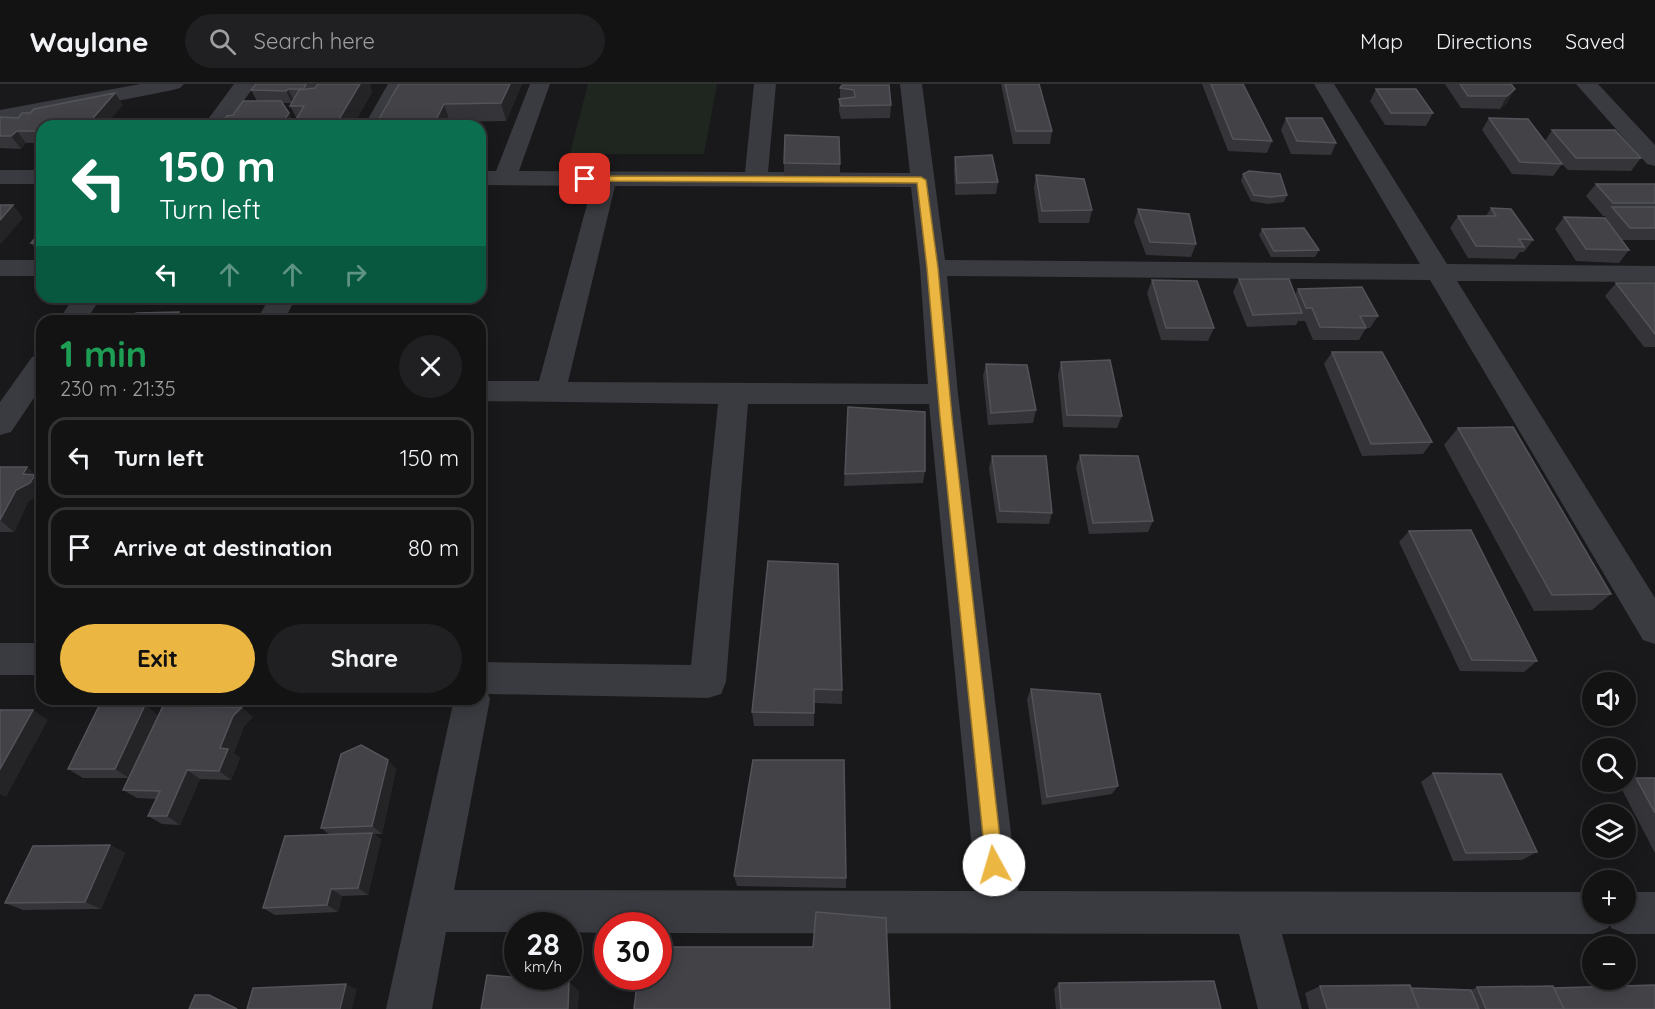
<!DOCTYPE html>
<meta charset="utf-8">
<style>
body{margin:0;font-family:Quicksand,sans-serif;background:#202022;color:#f1f3f6;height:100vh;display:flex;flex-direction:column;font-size:22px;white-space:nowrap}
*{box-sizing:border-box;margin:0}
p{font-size:20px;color:#9d9ea0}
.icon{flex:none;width:33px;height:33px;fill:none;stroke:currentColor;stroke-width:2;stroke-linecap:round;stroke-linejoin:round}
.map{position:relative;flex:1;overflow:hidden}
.sheet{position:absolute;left:36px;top:231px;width:450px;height:390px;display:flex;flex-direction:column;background:#131314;border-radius:18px;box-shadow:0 3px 15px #0003,0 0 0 2px #323234}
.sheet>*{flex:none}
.guide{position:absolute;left:36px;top:36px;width:450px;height:183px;border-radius:18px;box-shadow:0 3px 15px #0003,0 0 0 2px #323234;background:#0b6e4f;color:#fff;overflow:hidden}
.tools{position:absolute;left:1582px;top:588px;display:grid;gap:12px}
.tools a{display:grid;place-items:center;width:54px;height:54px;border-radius:50%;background:#131314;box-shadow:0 3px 15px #0003,0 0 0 2px #323234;font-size:30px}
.speed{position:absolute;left:504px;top:828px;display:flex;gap:12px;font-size:30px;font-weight:700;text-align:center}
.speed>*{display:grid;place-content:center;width:78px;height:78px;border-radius:50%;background:#131314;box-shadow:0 3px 15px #0003,0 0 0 2px #323234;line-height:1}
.speed small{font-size:15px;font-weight:400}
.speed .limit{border:9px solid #d22;background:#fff;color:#111}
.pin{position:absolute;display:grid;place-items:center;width:51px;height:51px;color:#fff;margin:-26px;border-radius:12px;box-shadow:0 3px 9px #0006}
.me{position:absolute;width:66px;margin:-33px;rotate:354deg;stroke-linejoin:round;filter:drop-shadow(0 0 4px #0008)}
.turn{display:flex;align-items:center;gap:21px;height:126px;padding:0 24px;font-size:27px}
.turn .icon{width:78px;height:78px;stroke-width:2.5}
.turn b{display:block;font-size:42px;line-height:51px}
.lanes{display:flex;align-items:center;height:57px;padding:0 24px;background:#0003;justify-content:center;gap:30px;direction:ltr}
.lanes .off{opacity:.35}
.round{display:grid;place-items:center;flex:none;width:63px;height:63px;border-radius:32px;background:#202022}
.overview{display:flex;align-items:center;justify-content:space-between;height:102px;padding:0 24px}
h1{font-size:36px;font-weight:700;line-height:45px;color:#1e9e55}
.cta{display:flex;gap:12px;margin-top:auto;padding:12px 24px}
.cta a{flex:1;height:69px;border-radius:36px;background:#ebb641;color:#111;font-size:24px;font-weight:700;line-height:69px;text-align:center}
.cta a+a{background:#202022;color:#f1f3f6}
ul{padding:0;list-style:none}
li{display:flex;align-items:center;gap:18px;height:81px;margin:0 12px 9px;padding:0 12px;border:3px solid #323234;border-radius:18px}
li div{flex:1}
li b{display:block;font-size:22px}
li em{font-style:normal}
header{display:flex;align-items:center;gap:36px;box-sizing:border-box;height:84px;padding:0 30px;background:#131314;border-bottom:2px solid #323234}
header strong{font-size:28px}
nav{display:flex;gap:33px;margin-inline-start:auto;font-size:21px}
.search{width:420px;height:54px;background:#202022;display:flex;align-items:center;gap:15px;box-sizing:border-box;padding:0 21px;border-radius:33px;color:#9d9ea0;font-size:22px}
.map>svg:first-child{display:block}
</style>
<header>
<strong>Waylane</strong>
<div class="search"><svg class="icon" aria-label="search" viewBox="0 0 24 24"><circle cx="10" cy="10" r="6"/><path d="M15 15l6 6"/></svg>Search here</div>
<nav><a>Map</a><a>Directions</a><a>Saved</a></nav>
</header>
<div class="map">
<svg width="1655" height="925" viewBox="0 0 1655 925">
<rect width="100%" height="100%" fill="#19191b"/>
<path fill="#1f2620" d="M588,0H717L704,70H570Z"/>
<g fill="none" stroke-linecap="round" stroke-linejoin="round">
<path fill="#3a3b40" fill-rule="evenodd" d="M140,0H184L180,4L173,6L0,40V26Z
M234,0H256L225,42H203Z
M388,0H410L386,42H364Z
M530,0H550L519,87L745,88L754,0H776L768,88L910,89L900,0H922L945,176L1420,180L1314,0H1334L1447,180L1655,182V198L1457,197L1655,514V560L1643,556L1430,196L947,192L958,310L1018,807L1593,808V830H1626V808H1655V850H1626L1611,844L1610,840L1608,844L1593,850H1282L1302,925H1258L1239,850L658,849V842H608V849L568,848V842H518V848H446L432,925H386L454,615H480V578L691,581L718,320L480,317V297H539L592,102L480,101V87H496ZM615,102L911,103L920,184L928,300L568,298ZM748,320H929L976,807L454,806L490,615L488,610L708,614L721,610L726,598Z
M1576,0H1598L1655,61V82L1647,80Z
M0,86H42V100H0Z
M0,176H42V192H0Z
M74,213H101L86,237H58Z
M270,213H296L284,237H256Z
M42,270V302L11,348L0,351V318L32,273Z
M0,559H42V591H0Z"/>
</g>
<path fill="#353539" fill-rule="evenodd" d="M252,0H371L370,2L372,8L353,42H220L233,31L257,17L251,6L253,3ZM282,19H291L290,22L297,35L294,39Z
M399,0H522L506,37L450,38Z
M1001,0H1039L1052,47L1050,60H1013Z
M1202,0H1243L1272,57L1267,69L1228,67Z
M1445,0H1511L1508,18L1500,25L1461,24Z
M842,1L891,21L890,34L841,35L839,27V15H840V4Z
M1376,5L1433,29L1426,42L1385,41L1370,17Z
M123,21L42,42V59H26L21,65L0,64V33L18,34L30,29Z
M1286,34L1336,59L1331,71L1291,70L1281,46Z
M1489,34L1545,57L1552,46L1641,74L1631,87L1568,86L1562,80L1553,92L1512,90L1482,46Z
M955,73L998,98L996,110L955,111L954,85Z
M784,79L840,80V92H784Z
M1243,90L1287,111L1284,118L1267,120L1251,117L1241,97Z
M1036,91L1092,126L1089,139H1039L1034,104Z
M1596,100H1655V156H1622L1629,166L1619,179L1576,177L1555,145L1564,133L1604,134L1606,132H1603L1586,112Z
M1491,124L1533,156L1524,168H1520L1515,175L1468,174L1450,144L1458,132H1486Z
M1138,125L1196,160L1191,173L1146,171L1134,138Z
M1262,145L1319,166L1315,173H1271L1259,151Z
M42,146V172L31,159Z
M1239,195L1295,211L1298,205L1378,232L1370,244H1366L1359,256H1313L1305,237H1299V236L1296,241L1247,243L1233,208Z
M1152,196L1214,244L1208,257L1161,256L1147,209Z
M1616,199H1655V263H1644L1605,212Z
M1332,268L1432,358L1423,370L1362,372L1324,280Z
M1061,278L1122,332L1117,344L1063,343L1058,291Z
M986,280L1036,326L1033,339L988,341L983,292Z
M848,323L925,387L923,399L844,402Z
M1458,344L1611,510L1592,526L1534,527L1444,361Z
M1080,371L1153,437L1148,448L1089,450L1076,383Z
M992,372L1052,429L1049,440L997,439L989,384Z
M0,383H27L39,395L14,448H0Z
M1409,447L1537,577L1524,588L1460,587L1399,458Z
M768,477L842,606V620L814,619V642H754L752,628Z
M1031,605L1118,702L1112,710L1042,721L1027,615Z
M158,631L135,681L253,633L244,642L234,669L240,674L231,696L200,695L180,741L162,740L148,732L156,715L137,714L123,706L129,694H83L68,685Z
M396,685L382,750H374L381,756L368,811L342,812L338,828L275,831L263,824L329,750L321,744Z
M1433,689L1537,768L1522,776L1453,777L1421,698Z
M1636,694H1655V769L1620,702Z
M110,761L125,769L101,825L23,826L5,819Z
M734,792L846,794V804L737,802Z
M1059,899L1221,925H1056L1054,905Z
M1320,902L1471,906L1477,903L1554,904L1655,925H1309L1305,909Z"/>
<path fill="#242427" d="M360,0H371L370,2L372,8L353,42H335Z
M510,0H522L506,37L501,19Z
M288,5L294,17L292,19L286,7Z
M1515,5L1508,18L1500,25L1507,12Z
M115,9L123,21L105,42H86Z
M444,20L450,38L448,42H433Z
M289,29L295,41L281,42Z
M17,47L26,59L21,65L11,52Z
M13,121L23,134L0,161V136Z
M179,228L186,237H174Z
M27,383L42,398V411L29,417L14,448L0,436Z
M145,621L158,631L129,694L115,685Z
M242,623L253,633L244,642L234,669L240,674L231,696L219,687L220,664L233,632Z
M33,626L48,636L6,713L0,710V685Z
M388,676L396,685L382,750L372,742Z
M187,686L200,695L180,741L167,732Z
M372,749L381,756L368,811L358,804Z
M110,761L125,769L101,825L85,818Z
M331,805L342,812L338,828L327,821Z
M569,898L579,907L578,925H568Z
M346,900L357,905L352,925H340Z
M209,911L217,914L239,925H237Z"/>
<path fill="#424247" stroke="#525459" stroke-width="1.5" d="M256,0H305L306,1L303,5H288L286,7L251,6Z
M318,0H360L335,42H278L279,39H294L304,22H290L299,6L315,4Z
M399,0H510L501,19L444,20L433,42H375Z
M1005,0H1039L1052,47H1016Z
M1211,0H1243L1272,57L1233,55Z
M1460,0H1511L1515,5L1507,12H1468Z
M842,1H889L891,21L841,22L839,15L855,13L854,6L840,4Z
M1376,5H1416L1433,29H1391Z
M115,9L86,42H42V47H17L11,52H0V33L18,34L22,29H30L34,25Z
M243,17H281L289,29L282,39H279L278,42H220L227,32L233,31Z
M1286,34H1322L1336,59L1297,57Z
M1489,34L1528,35L1562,80L1520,78Z
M1552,46H1615L1641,74H1576Z
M785,51L839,53L840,80L784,79Z
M992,71L998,98L957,99L955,73Z
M1249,87L1280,90L1287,111L1270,113L1254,111L1243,90Z
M1036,91L1084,95L1092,126L1042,127Z
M1596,100H1655V119H1613Z
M0,121H13L0,136Z
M1612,123H1655V144H1630Z
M1491,124L1511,125L1533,156L1519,155L1524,163L1476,162L1458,132H1496Z
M1138,125L1189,130L1196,160L1150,158Z
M1564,133L1605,134L1629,166L1586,165Z
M1304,144L1319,166L1274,167L1262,145Z
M42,146V159H31Z
M1239,195H1289L1302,229L1253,231Z
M1152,196L1197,197L1214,244H1166Z
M1616,199H1655V250Z
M1362,203L1378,232H1360L1366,244L1320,243L1312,224H1306L1298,205Z
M179,228L174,237H130L136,229Z
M1332,268H1382L1432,358L1371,360Z
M1110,276L1122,332L1067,331L1061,278Z
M986,280L1027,281L1036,326L991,329Z
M848,323L925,328V387L845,390Z
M1513,343L1611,510L1552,511L1458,344Z
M1080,371L1138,372L1153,437L1093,439Z
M992,372H1046L1052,429L1000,427Z
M0,383H27L23,390L35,391L30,399L16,406L0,436Z
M1471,446L1537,577L1472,576L1409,447Z
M768,477L838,480L842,606L814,605V629L752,628Z
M1031,605L1100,610L1118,702L1047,713Z
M145,621L115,685H68L99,622Z
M163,622L242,623L233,632L220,664L228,665L219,687L187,686L167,732H148L160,707L123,706Z
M0,626H33L0,685Z
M361,661L388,676L372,742L321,744L341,670Z
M753,676H844L846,794L734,792Z
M1433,689L1501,690L1537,768L1466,769Z
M1636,694H1655V729Z
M372,749L358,804L331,805L327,821L263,824L285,752Z
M110,761L85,818L5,819L33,762Z
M816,828L886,834L890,925H634L638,892H658V863H813Z
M487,891L569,898L568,925H481Z
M1214,897L1221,925H1061L1059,899Z
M346,900L340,925H247L253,904Z
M1410,901L1419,925H1327L1320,902Z
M1655,901V925H1564L1554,904Z
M1553,902L1564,925H1486L1477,903Z
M1411,904L1471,906L1479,925H1419Z
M195,911H209L237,925H189Z"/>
<path fill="#ebb641" stroke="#99762a" stroke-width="1.5" d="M585,92L921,93L926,96L938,184L952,333L1003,781L1000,787L994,790L988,787L986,781L940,333L927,184L917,99L582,97L580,95Z"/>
</svg>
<div class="tools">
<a><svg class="icon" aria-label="sound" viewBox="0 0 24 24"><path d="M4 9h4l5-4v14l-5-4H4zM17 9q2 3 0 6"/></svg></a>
<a><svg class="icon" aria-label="search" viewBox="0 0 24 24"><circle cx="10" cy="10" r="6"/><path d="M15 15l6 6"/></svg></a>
<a><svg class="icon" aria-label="layers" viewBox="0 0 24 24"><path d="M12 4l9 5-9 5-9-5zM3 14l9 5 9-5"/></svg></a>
<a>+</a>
<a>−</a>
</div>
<div class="speed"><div>28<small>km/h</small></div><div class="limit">30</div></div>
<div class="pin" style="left:585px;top:95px;background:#d93025"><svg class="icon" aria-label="arrive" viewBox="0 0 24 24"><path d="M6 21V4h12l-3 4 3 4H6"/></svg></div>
<svg class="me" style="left:994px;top:781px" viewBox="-20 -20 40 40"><circle r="19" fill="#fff"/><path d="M0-13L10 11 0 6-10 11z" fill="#ebb641"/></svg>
<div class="guide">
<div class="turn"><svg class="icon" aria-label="left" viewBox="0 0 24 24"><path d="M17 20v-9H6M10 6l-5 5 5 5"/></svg><div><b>150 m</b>Turn left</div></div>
<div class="lanes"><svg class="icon" aria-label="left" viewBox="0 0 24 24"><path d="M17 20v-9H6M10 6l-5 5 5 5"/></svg><svg class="icon off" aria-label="ahead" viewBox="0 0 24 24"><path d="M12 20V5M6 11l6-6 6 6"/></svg><svg class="icon off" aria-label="ahead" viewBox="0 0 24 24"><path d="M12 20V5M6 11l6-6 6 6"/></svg><svg class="icon off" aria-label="right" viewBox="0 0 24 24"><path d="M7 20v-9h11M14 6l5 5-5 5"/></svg></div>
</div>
<section class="sheet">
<div class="overview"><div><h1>1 min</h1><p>230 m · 21:35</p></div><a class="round"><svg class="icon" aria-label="close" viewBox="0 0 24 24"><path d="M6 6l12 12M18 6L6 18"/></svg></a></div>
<ul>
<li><svg class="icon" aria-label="left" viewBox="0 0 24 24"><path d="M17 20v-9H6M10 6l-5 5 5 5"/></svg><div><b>Turn left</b></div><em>150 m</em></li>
<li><svg class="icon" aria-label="arrive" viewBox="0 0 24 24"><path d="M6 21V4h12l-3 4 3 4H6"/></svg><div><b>Arrive at destination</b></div><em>80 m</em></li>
</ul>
<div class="cta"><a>Exit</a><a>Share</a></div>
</section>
</div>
